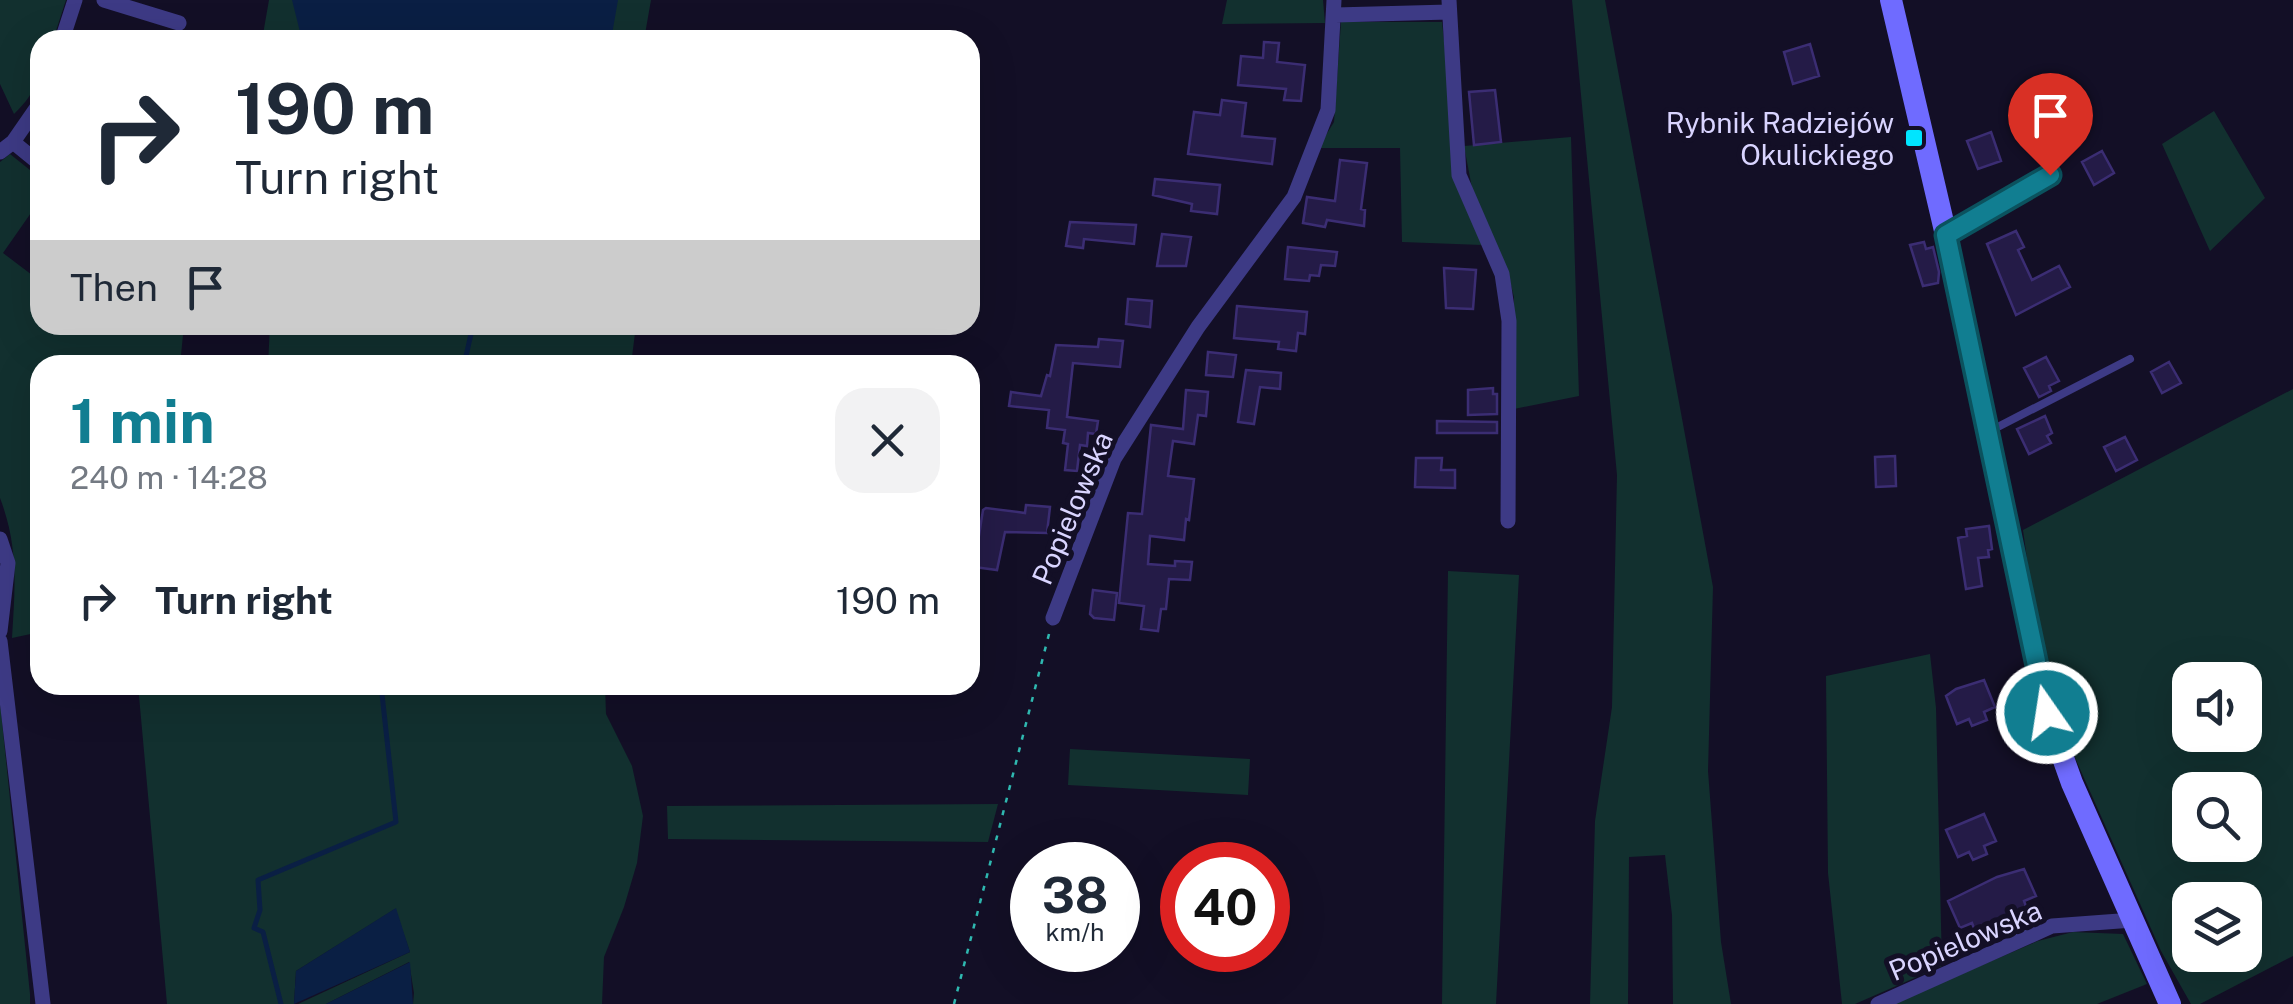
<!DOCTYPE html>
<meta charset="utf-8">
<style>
body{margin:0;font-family:"Public Sans",sans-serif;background:#f2f2f3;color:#1f2937;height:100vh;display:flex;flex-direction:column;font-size:38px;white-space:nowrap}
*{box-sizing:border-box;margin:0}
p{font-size:32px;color:#747a83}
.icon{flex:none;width:55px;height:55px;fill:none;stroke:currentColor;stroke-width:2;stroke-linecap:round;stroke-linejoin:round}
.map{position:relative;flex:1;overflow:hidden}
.panel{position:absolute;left:30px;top:355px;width:950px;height:340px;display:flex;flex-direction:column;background:#fff;border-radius:30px;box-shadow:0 10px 40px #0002}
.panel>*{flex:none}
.banner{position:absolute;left:30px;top:30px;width:950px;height:305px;border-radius:30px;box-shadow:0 10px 40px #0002;background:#fff;color:#1f2937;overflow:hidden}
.controls{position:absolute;left:2172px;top:662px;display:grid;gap:20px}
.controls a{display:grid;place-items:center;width:90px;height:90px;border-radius:20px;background:#fff;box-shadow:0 10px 40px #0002;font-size:50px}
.speed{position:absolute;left:1010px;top:842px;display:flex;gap:20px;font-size:50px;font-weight:700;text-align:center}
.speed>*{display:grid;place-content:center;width:130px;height:130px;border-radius:50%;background:#fff;box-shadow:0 10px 40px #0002;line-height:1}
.speed small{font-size:25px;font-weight:400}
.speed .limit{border:15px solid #d22;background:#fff;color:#111}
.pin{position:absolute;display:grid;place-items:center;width:85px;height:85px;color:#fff;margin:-102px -42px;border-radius:50% 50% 50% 0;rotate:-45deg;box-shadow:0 0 10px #0007}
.pin .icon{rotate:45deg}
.me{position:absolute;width:110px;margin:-55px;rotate:347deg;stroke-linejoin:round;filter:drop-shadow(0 0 8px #0008)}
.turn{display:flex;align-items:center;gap:35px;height:210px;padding:0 40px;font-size:45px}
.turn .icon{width:130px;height:130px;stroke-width:2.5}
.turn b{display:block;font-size:70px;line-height:85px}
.then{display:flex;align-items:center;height:95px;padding:0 40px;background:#0003;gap:20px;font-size:38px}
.round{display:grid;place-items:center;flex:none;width:105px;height:105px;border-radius:30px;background:#f2f2f3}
.head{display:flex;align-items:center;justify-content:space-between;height:170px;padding:0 40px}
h1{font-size:60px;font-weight:700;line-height:75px;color:#117e91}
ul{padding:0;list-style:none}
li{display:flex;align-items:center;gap:30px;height:150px;padding:0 40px}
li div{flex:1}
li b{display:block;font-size:38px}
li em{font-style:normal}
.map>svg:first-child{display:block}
</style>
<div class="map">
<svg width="2293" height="1004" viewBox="0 0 2293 1004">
<rect width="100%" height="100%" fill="#130f26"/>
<path fill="#12302f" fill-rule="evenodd" d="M0,0H66L53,40H40C40,75 40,89 14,114L0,84Z
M269,0H651L644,40H262Z
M1227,0H1323L1325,23L1222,24Z
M1572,0H1605L1713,587L1708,771L1721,942L1731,1004H1673L1672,915L1665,855L1629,857L1628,1004H1590L1595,821L1612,707L1617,475Z
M1341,22H1442L1460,192L1482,245L1402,242L1400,148H1318L1334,122Z
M2214,111L2265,198L2210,251L2162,144Z
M1571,137L1579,396L1514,409V297L1508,274L1472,188L1464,146Z
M10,154L40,178V200L3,253L40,281V325H184L180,365H40V632L12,638C15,587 19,548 0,498V162Z
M270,325H636L631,365H268Z
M2293,389V956L2200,1004H2191L2161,951L2068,742L2036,623L2023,530ZM2190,680H2245V735H2190ZM2190,790H2245V845H2190ZM2190,900H2245V955H2190Z
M1448,571L1519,575L1496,1004H1442Z
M1930,654L1936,708L1942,966L1855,1004H1842L1828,873L1826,676Z
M138,685H605L606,714L632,766L643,816L637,863L624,907L604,957L602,1004H413L414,993L409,962L326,1004H298L410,952L395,909L296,971L294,1004H167Z
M0,702L30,994V1004H0Z
M1070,749L1250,759L1248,795L1068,785Z
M998,804L988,842L668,839L667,806Z
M2073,932L2123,934L2147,984L2097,1004H1892L2038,941Z"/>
<path fill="#0a1f44" d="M292,0H618L611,40H302Z
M396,908L410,952L294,1004L296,971Z
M410,962L413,1004H326Z"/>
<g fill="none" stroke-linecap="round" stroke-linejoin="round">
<path stroke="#0a1f44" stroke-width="5" d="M464,365L473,325
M281,1004L263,932L254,928L260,910L258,880L396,822L381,685"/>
</g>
<path fill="#241b47" stroke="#3b2d73" stroke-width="2.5" d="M1264,42L1279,43L1277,62L1305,65L1301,101L1284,100L1286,89L1238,85L1241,56L1263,58Z
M1810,44L1819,76L1793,84L1784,52Z
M1495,90L1501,142L1474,145L1469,92Z
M1222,100L1246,103L1242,136L1275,139L1272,164L1188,154L1194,112L1220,115Z
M1991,132L2001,161L1978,169L1967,141Z
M2102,151L2114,173L2094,185L2082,162Z
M1340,160L1367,163L1361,209L1365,210L1364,226L1327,220L1325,227L1303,223L1307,197L1335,201Z
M1155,179L1220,185L1217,214L1191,211L1192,204L1153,195Z
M1070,222L1136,225L1134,244L1084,239L1083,248L1066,246Z
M2016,231L2024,247L2018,250L2032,280L2059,266L2070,287L2016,315L1987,244Z
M1162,234L1191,237L1186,266H1157Z
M1924,242L1926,249L1933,247L1939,272L1938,283L1923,286L1910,245Z
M1288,247L1337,252L1335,266L1321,265L1319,276L1310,275L1309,281L1285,279Z
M1444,268L1476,270L1473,309L1446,308Z
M1128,299L1152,301L1150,327L1126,324Z
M1237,306L1307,312L1305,334L1298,333L1296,351L1278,349L1279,342L1234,338Z
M1099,339L1123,341L1120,367L1073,363L1067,417L1098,421L1096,434L1088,433L1087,446L1080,445L1077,471L1065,470L1068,444L1063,443L1065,430L1047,428L1049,410L1009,406L1011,392L1041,396L1047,375L1050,376L1056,345L1098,347Z
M1208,352L1236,355L1233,377L1206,375Z
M2046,357L2059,381L2049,386L2051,391L2039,397L2024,368Z
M2169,362L2181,383L2162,393L2151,372Z
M1246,370L1281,373L1280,389L1260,387L1254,424L1238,422Z
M1493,388V394H1497V414L1468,415V390Z
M1186,390L1208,392L1206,416L1198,415L1194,444L1173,441L1168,476L1194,479L1189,520L1186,519L1184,540L1150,536L1148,564L1175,566V561L1192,562L1190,580L1169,579L1166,609H1161L1158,631L1141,629L1144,606L1119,603L1128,513L1142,514L1151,425L1183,429Z
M2045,416L2052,433L2047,436L2051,443L2029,454L2017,429Z
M1437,421L1497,422V433H1437Z
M2125,437L2137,460L2116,471L2104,447Z
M1895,456L1896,486L1876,487L1875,457Z
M1416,458H1442L1441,470H1455V488L1415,487Z
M1026,505L1050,507L1047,533L1005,532L997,570L974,567L983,510L986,508L1025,513Z
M1989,526L1992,549L1988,550L1989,557L1978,558L1982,586L1966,589L1958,538L1967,536L1966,529Z
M1093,590L1117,593L1114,620L1094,618L1090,614Z
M1984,680L1995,707L1984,712L1987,720L1972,726L1969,719L1957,724L1946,696L1956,689Z
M1984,814L1996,841L1984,846L1987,854L1973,860L1969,852L1958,857L1946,830Z
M2024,869L2036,896L2024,901L2027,909L1975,931L1972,923L1960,928L1948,901L1997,877Z"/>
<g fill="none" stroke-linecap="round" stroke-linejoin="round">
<path stroke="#2fb8b0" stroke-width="2.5" stroke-dasharray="5 8" stroke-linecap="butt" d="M954,1004L1049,634"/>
<path stroke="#3d3a85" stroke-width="8" d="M1950,233L2051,175
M1990,431L2130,359"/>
<path stroke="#3d3a85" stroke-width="15" d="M104,0L179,23
M1449,0L1459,175L1502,274L1509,321L1508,521
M1335,15L1449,12
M62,40L75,0
M13,142L40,164
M0,152L13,142L40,103
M0,539L8,563L0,631
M1053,618L1114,459L1198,327L1294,197L1328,110L1334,0
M0,641L43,1004
M1878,1004L2052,926L2133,920"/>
<path stroke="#6f6bff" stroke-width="22" d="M1891,0L1946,235L2047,713L2072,783L2170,1004"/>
</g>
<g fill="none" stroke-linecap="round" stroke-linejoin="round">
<defs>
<path id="route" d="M2047,713L1946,235L2050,175"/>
</defs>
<use href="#route" stroke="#0b525e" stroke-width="25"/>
<use href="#route" stroke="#117e91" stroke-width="18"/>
</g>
<rect fill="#00e5ff" stroke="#130f26" stroke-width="4" x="1904" y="128" width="20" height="20" rx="5"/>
<g text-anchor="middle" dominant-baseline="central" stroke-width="10" stroke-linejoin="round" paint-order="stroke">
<g font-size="28" fill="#d9d4ff" stroke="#130f26" text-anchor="end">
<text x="1894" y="122">Rybnik Radziejów<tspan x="1894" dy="32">Okulickiego</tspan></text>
</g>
<g font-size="28" fill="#d9d4ff" stroke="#130f26">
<text transform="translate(1072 508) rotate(-67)">Popielowska</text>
<text transform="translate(1965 940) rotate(-23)">Popielowska</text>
</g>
</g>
</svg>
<div class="controls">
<a><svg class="icon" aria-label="sound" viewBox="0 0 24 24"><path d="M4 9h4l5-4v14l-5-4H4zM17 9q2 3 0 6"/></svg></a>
<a><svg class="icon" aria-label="search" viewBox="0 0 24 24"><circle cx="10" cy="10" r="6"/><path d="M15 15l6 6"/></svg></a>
<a><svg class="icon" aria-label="layers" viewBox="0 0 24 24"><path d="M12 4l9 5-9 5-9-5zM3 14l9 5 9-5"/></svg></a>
</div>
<div class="speed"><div>38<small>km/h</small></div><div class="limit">40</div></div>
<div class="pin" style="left:2050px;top:175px;background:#d93025"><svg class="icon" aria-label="arrive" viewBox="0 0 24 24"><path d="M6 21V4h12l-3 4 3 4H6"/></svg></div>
<svg class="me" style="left:2047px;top:713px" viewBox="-20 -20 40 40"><circle r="17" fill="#117e91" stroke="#fff" stroke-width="3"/><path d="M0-11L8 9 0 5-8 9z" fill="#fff"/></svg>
<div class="banner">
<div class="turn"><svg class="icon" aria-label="right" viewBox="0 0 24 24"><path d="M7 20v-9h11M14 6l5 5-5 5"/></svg><div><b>190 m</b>Turn right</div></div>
<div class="then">Then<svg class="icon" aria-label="arrive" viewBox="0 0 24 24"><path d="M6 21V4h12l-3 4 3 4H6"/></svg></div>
</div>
<section class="panel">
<div class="head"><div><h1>1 min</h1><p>240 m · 14:28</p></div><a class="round"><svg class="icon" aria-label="close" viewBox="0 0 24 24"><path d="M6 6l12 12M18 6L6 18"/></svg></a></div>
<ul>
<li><svg class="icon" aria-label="right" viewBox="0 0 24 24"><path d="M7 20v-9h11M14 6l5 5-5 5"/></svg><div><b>Turn right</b></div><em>190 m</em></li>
</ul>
</section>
</div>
